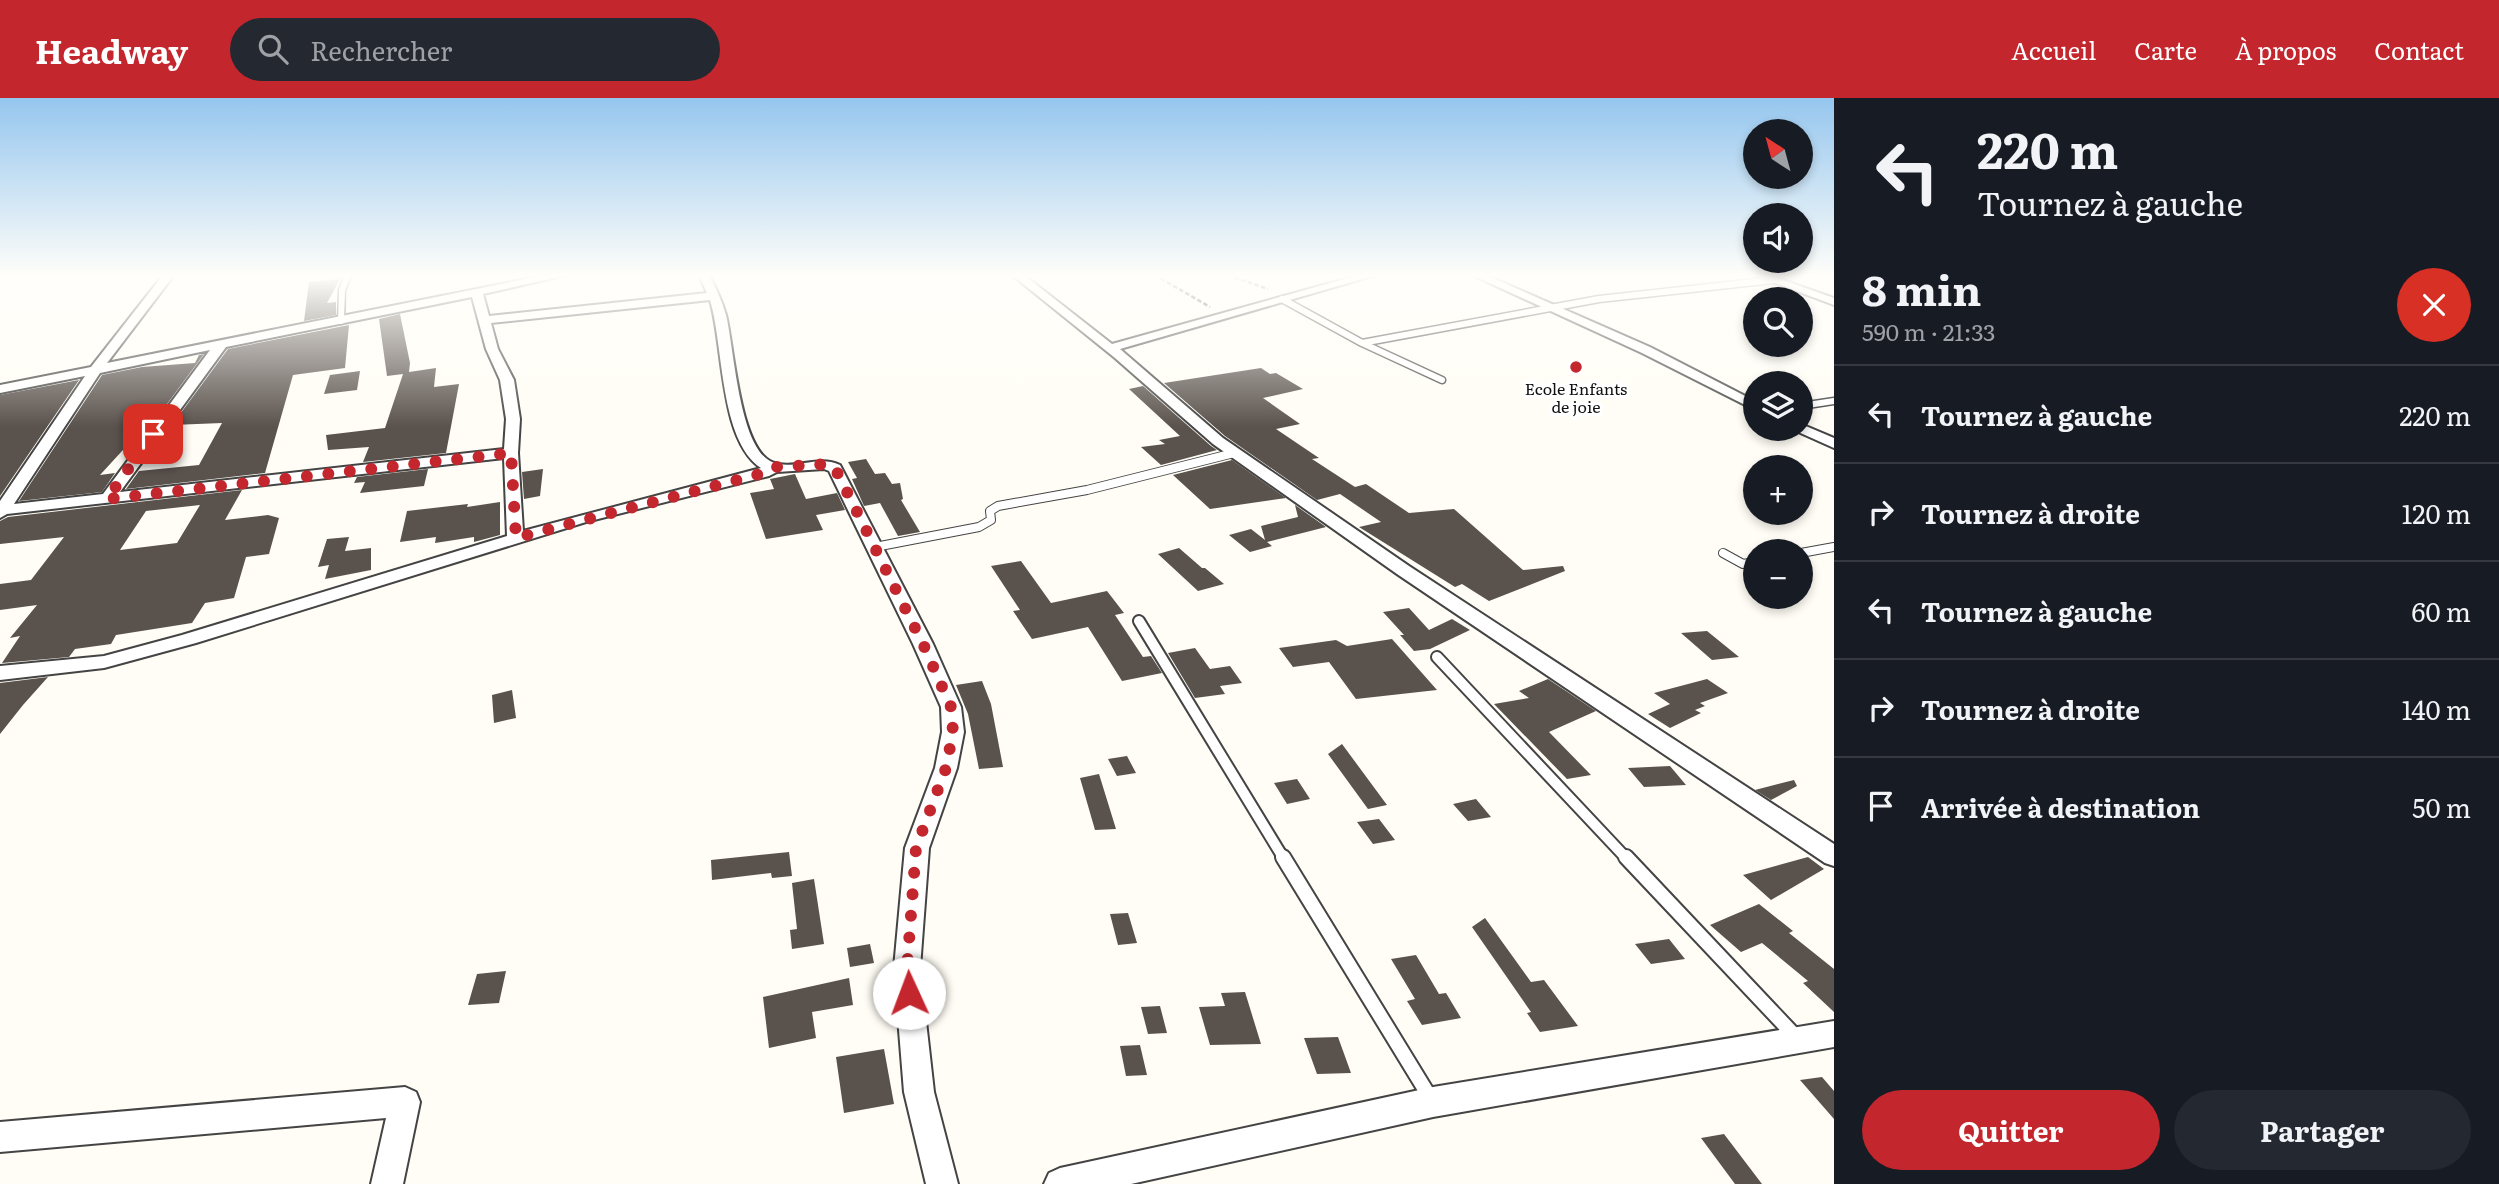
<!DOCTYPE html>
<html lang="fr">
<meta charset="utf-8">
<style>
body{margin:0;font-family:Literata,serif;background:#242831;color:#f1f3f6;height:100vh;display:flex;flex-direction:column;font-size:26px;white-space:nowrap}
*{box-sizing:border-box;margin:0}
p{font-size:23px;color:#9ea1a6}
.icon{flex:none;width:38px;height:38px;fill:none;stroke:currentColor;stroke-width:2;stroke-linecap:round;stroke-linejoin:round}
.map{position:relative;flex:1;overflow:hidden}
.details{display:flex;flex-direction:column;background:#171b24;width:665px}
.details>*{flex:none}
.guide{background:#171b24;color:#f1f3f6;overflow:hidden}
.needle{width:46px;rotate:324deg}
.buttons{position:absolute;left:1743px;top:21px;display:grid;gap:14px}
.buttons a{display:grid;place-items:center;width:70px;height:70px;border-radius:50%;background:#171b24;box-shadow:0 4px 10px #0003;font-size:35px}
.pin{position:absolute;display:grid;place-items:center;width:60px;height:60px;color:#fff;margin:-30px;border-radius:14px;box-shadow:0 4px 10px #0006}
.me{position:absolute;width:77px;margin:-38px;rotate:358deg;stroke-linejoin:round;filter:drop-shadow(0 0 5px #0008)}
.turn{display:flex;align-items:center;gap:24px;height:147px;padding:0 28px;font-size:32px}
.turn .icon{width:91px;height:91px;stroke-width:2.5}
.turn b{display:block;font-size:49px;line-height:60px}
.round{display:grid;place-items:center;flex:none;width:74px;height:74px;border-radius:37px;background:#242831}
.headline{display:flex;align-items:center;justify-content:space-between;height:119px;padding:0 28px}
h1{font-size:42px;font-weight:700;line-height:52px}
.cta{display:flex;gap:14px;margin-top:auto;padding:14px 28px}
.cta a{flex:1;height:80px;border-radius:42px;background:#c4262e;color:#fff;font-size:28px;font-weight:700;line-height:80px;text-align:center}
.cta a+a{background:#242831;color:#f1f3f6}
ul{padding:0;list-style:none}
li{display:flex;align-items:center;gap:21px;height:98px;padding:0 28px;border-top:2px solid #363941}
li div{flex:1}
li b{display:block;font-size:26px}
li em{font-style:normal}
header{display:flex;align-items:center;gap:42px;box-sizing:border-box;height:98px;padding:0 35px;background:#c4262e;color:#fff}
header strong{font-size:33px}
nav{display:flex;gap:38px;margin-inline-start:auto;font-size:24px}
.search{width:490px;height:63px;background:#242831;display:flex;align-items:center;gap:18px;box-sizing:border-box;padding:0 24px;border-radius:38px;color:#9ea1a6;font-size:26px}
main{display:flex;flex:1;min-height:0}
.map>svg:first-child{display:block}
</style>
<header>
<strong>Headway</strong>
<div class="search"><svg class="icon" aria-label="search" viewBox="0 0 24 24"><circle cx="10" cy="10" r="6"/><path d="M15 15l6 6"/></svg>Rechercher</div>
<nav><a>Accueil</a><a>Carte</a><a>À propos</a><a>Contact</a></nav>
</header>
<main>
<div class="map">
<svg width="1834" height="1086" viewBox="0 0 1834 1086">
<rect width="100%" height="100%" fill="#fffdf5"/>
<path fill="#5a524d" fill-rule="evenodd" d="M340,181L327,205L336,204V217L304,223L309,184Z
M400,216L410,265L409,274L436,270L434,289L459,286L446,355L363,364L369,349L328,352L326,337L385,330L403,276L387,278L379,221Z
M349,227L345,270L293,277L265,375L126,391L139,373L199,367L222,325L172,327L228,251Z
M204,256L150,329H144L100,377L115,375L102,394L19,403L102,277L142,269L195,265L199,257Z
M1261,270L1270,276L1276,275L1303,291L1263,300L1300,326L1276,331L1319,360L1312,361L1355,389L1366,386L1409,415L1454,411L1523,472L1563,468L1565,473L1489,503L1462,486L1455,489L1359,429L1381,424L1340,396L1317,402L1225,338L1164,285Z
M360,273L357,292L324,296L330,277Z
M79,282L0,398V297Z
M1143,288L1211,348L1217,352L1161,367L1141,349L1165,346L1159,342L1180,338L1129,291Z
M866,361L875,376L885,375L892,386L900,385L903,401L901,402L920,434L898,438L880,405L864,408L852,381L857,380L848,364Z
M1232,362L1286,400L1210,411L1173,377Z
M428,371L424,388L360,395L365,384L354,385L357,379Z
M543,371L540,398L524,401L522,374Z
M795,376L806,401L837,395L845,412L816,417L823,432L766,441L750,395L774,391L770,381Z
M242,392L225,422L268,417L279,420L269,456L246,459L234,500L205,505L192,525L116,537L111,546L75,551L69,559L2,565L20,538L10,540L37,507L0,512V486L31,482L64,439L0,446V423L8,419ZM200,407L177,445L120,452L146,413Z
M500,404V437L474,444V439L435,445L436,439L400,444L407,413L468,406L467,409Z
M1295,407L1326,429L1267,444L1272,448L1250,454L1229,437L1251,431L1265,442L1261,428L1298,419Z
M349,439L345,453L371,450V472L325,481L329,467L318,469L327,441Z
M1179,450L1202,470H1205L1224,486L1198,493L1158,456Z
M1021,463L1051,505L1107,493L1124,515L1115,517L1143,559L1151,558L1162,575L1122,583L1088,529L1032,541L1013,513L1020,512L991,468Z
M1409,510L1429,532L1452,521L1470,532L1430,551L1414,553L1400,537H1404L1383,514Z
M1707,533L1739,559L1712,562L1681,535Z
M1392,541L1437,592L1356,601L1329,564L1293,569L1279,550L1336,542L1347,548Z
M1195,550L1210,571L1230,568L1242,585L1220,588L1225,596L1195,600L1168,555Z
M48,579L23,607L0,636V585Z
M1548,581L1596,613L1549,634L1591,677L1567,681L1494,606L1529,600L1519,593Z
M1707,581L1728,595L1700,605L1705,608L1695,612L1701,615L1670,630L1648,616L1670,606L1654,595Z
M982,583L991,606L1003,669L979,671L968,616L956,587Z
M512,592L516,620L494,625L492,597Z
M1342,646L1387,707L1368,711L1328,656Z
M1127,658L1136,675L1117,678L1108,661Z
M1670,668L1686,687L1644,689L1628,670Z
M1099,676L1116,731L1095,732L1080,680Z
M1297,681L1310,701L1287,706L1274,685Z
M1794,682L1797,688L1771,702L1755,692Z
M1476,701L1491,719L1468,723L1453,706Z
M1379,721L1395,742L1373,746L1357,724Z
M789,754L792,778L772,780L771,775L712,782L711,762Z
M1808,759L1824,771L1771,802L1743,777Z
M814,781L824,846L792,851L790,832L797,831L792,785Z
M1759,806L1793,833L1789,835L1834,871V914L1803,885L1808,883L1762,845L1741,854L1710,827Z
M1128,815L1137,845L1118,847L1110,816Z
M1485,820L1531,884L1544,882L1578,928L1540,934L1527,915L1531,914L1472,829Z
M1669,841L1685,861L1651,866L1635,846Z
M870,846L874,865L850,869L847,850Z
M1416,857L1439,896L1446,895L1461,920L1422,927L1407,903L1415,901L1391,861Z
M506,873L499,905L468,907L477,876Z
M849,880L853,907L812,914L816,940L769,950L763,899Z
M1245,894L1261,946L1210,947L1199,909L1225,908L1221,895Z
M1160,908L1167,935L1148,936L1141,909Z
M1338,939L1351,975L1317,976L1304,940Z
M1140,947L1147,977L1126,978L1120,948Z
M884,951L894,1006L844,1015L836,959Z
M1822,979L1834,993V1021L1800,982Z
M1724,1036L1762,1086H1735L1701,1040Z"/>
<g fill="none" stroke-linecap="round" stroke-linejoin="round">
<defs>
<path id="lane-far3" d="M1282,201L1362,245L1599,201L1774,182
M341,223L342,192L348,177
M1362,245L1442,282
M1801,308L1834,303"/>
<path id="lane-far2" d="M875,449L979,429L991,422L990,413L998,408L1087,392L1234,355
M1723,455L1743,466L1755,464
M1801,455L1834,449"/>
<path id="lane-far1" d="M1139,523L1284,761
M1437,559L1627,761"/>
<path id="lane" d="M1283,759L1431,1001
M1626,759L1795,938"/>
<path id="street" d="M163,177H174L107,265L546,177H567L483,196L489,218L707,195L699,177H709C716,190 722,203 726,217C734,249 739,350 772,364C793,373 818,356 840,367L933,546L961,609L964,634L957,670L929,750L920,870L934,994L958,1086H926L904,994L894,870L905,750L935,670L942,634L941,609L913,546L829,373L824,371L777,374L769,378L586,424L196,545L104,570L0,582V568L104,558L182,537L507,438L504,360L7,416L0,420V403L85,278L0,295V287L91,269ZM472,199L486,251L500,282L506,321L504,351L120,394L226,249ZM710,202C724,248 719,342 761,370L523,433L518,355L520,321L514,282L498,251L491,225ZM210,252L103,396L14,406L100,275Z
M1012,177H1024L1112,246L1359,177H1376L1120,251L1223,340L1409,468L1834,746V768L1825,765L1397,476L1213,346L1115,260Z
M1472,177H1486L1650,249L1755,303V312L1642,255Z
M1754,177H1769L1834,200V207Z
M1801,326L1834,340V350L1796,333L1794,331H1801Z
M1834,923V949L1433,1019L1131,1086H1044L1049,1075L1060,1070L1433,989Z
M405,989L416,994L420,1004L403,1086H371L386,1020L0,1054V1024Z"/>
</defs>
<use href="#lane-far3" stroke="#444" stroke-width="9"/>
<use href="#lane-far2" stroke="#444" stroke-width="10"/>
<use href="#lane-far1" stroke="#444" stroke-width="14"/>
<use href="#lane" stroke="#444" stroke-width="18"/>
<use href="#street" stroke="#444" stroke-width="4"/>
<path stroke="#333" stroke-width="2.5" stroke-dasharray="4.5 2.5" stroke-linecap="butt" d="M1155,177L1210,209
M1228,177L1268,191"/>
<use href="#lane-far3" stroke="#fff" stroke-width="6"/>
<use href="#lane-far2" stroke="#fff" stroke-width="8"/>
<use href="#lane-far1" stroke="#fff" stroke-width="10"/>
<use href="#lane" stroke="#fff" stroke-width="14"/>
<use href="#street" fill="#fff" fill-rule="evenodd"/>
</g>
<linearGradient id="sky" x2="0" y2="1"><stop stop-color="#95c6ee"/><stop offset="0.54" stop-color="#fffefa"/><stop offset="1" stop-color="#fffefa" stop-opacity="0"/></linearGradient>
<rect width="1834" height="329" fill="url(#sky)"/>
<g fill="none" stroke-linecap="round" stroke-linejoin="round">
<path stroke="#c4262e" stroke-width="12" stroke-dasharray="0 21.6" d="M153,336L107,401L511,355L516,440L764,375L775,369L828,366L835,370L923,546L951,609L953,634L946,670L916,750L907,870L909,895"/>
</g>
<circle fill="#c4262e" stroke="#fff" stroke-width="2.5" cx="1576" cy="269" r="7"/>
<g text-anchor="middle" dominant-baseline="central" stroke-width="7" stroke-linejoin="round" paint-order="stroke">
<g font-size="16" fill="#111" stroke="#fff">
<text x="1576" y="290">Ecole Enfants<tspan x="1576" dy="18">de joie</tspan></text>
</g>
</g>
</svg>
<div class="buttons">
<a><svg class="needle" viewBox="-14 -14 28 28"><path d="M0-13l5 13h-10z" fill="#e53935"/><path d="M0 13l5-13h-10z" fill="#9ea1a6"/></svg></a>
<a><svg class="icon" aria-label="sound" viewBox="0 0 24 24"><path d="M4 9h4l5-4v14l-5-4H4zM17 9q2 3 0 6"/></svg></a>
<a><svg class="icon" aria-label="search" viewBox="0 0 24 24"><circle cx="10" cy="10" r="6"/><path d="M15 15l6 6"/></svg></a>
<a><svg class="icon" aria-label="layers" viewBox="0 0 24 24"><path d="M12 4l9 5-9 5-9-5zM3 14l9 5 9-5"/></svg></a>
<a>+</a>
<a>−</a>
</div>
<div class="pin" style="left:153px;top:336px;background:#d93025"><svg class="icon" aria-label="arrive" viewBox="0 0 24 24"><path d="M6 21V4h12l-3 4 3 4H6"/></svg></div>
<svg class="me" style="left:909px;top:895px" viewBox="-20 -20 40 40"><circle r="19" fill="#fff"/><path d="M0-13L10 11 0 6-10 11z" fill="#c4262e"/></svg>
</div>
<section class="details">
<div class="guide">
<div class="turn"><svg class="icon" aria-label="left" viewBox="0 0 24 24"><path d="M17 20v-9H6M10 6l-5 5 5 5"/></svg><div><b>220 m</b>Tournez à gauche</div></div>
</div>
<div class="headline"><div><h1>8 min</h1><p>590 m · 21:33</p></div><a class="round" style="background:#d93025;color:#fff"><svg class="icon" aria-label="close" viewBox="0 0 24 24"><path d="M6 6l12 12M18 6L6 18"/></svg></a></div>
<ul>
<li><svg class="icon" aria-label="left" viewBox="0 0 24 24"><path d="M17 20v-9H6M10 6l-5 5 5 5"/></svg><div><b>Tournez à gauche</b></div><em>220 m</em></li>
<li><svg class="icon" aria-label="right" viewBox="0 0 24 24"><path d="M7 20v-9h11M14 6l5 5-5 5"/></svg><div><b>Tournez à droite</b></div><em>120 m</em></li>
<li><svg class="icon" aria-label="left" viewBox="0 0 24 24"><path d="M17 20v-9H6M10 6l-5 5 5 5"/></svg><div><b>Tournez à gauche</b></div><em>60 m</em></li>
<li><svg class="icon" aria-label="right" viewBox="0 0 24 24"><path d="M7 20v-9h11M14 6l5 5-5 5"/></svg><div><b>Tournez à droite</b></div><em>140 m</em></li>
<li><svg class="icon" aria-label="arrive" viewBox="0 0 24 24"><path d="M6 21V4h12l-3 4 3 4H6"/></svg><div><b>Arrivée à destination</b></div><em>50 m</em></li>
</ul>
<div class="cta"><a>Quitter</a><a>Partager</a></div>
</section>
</main>
